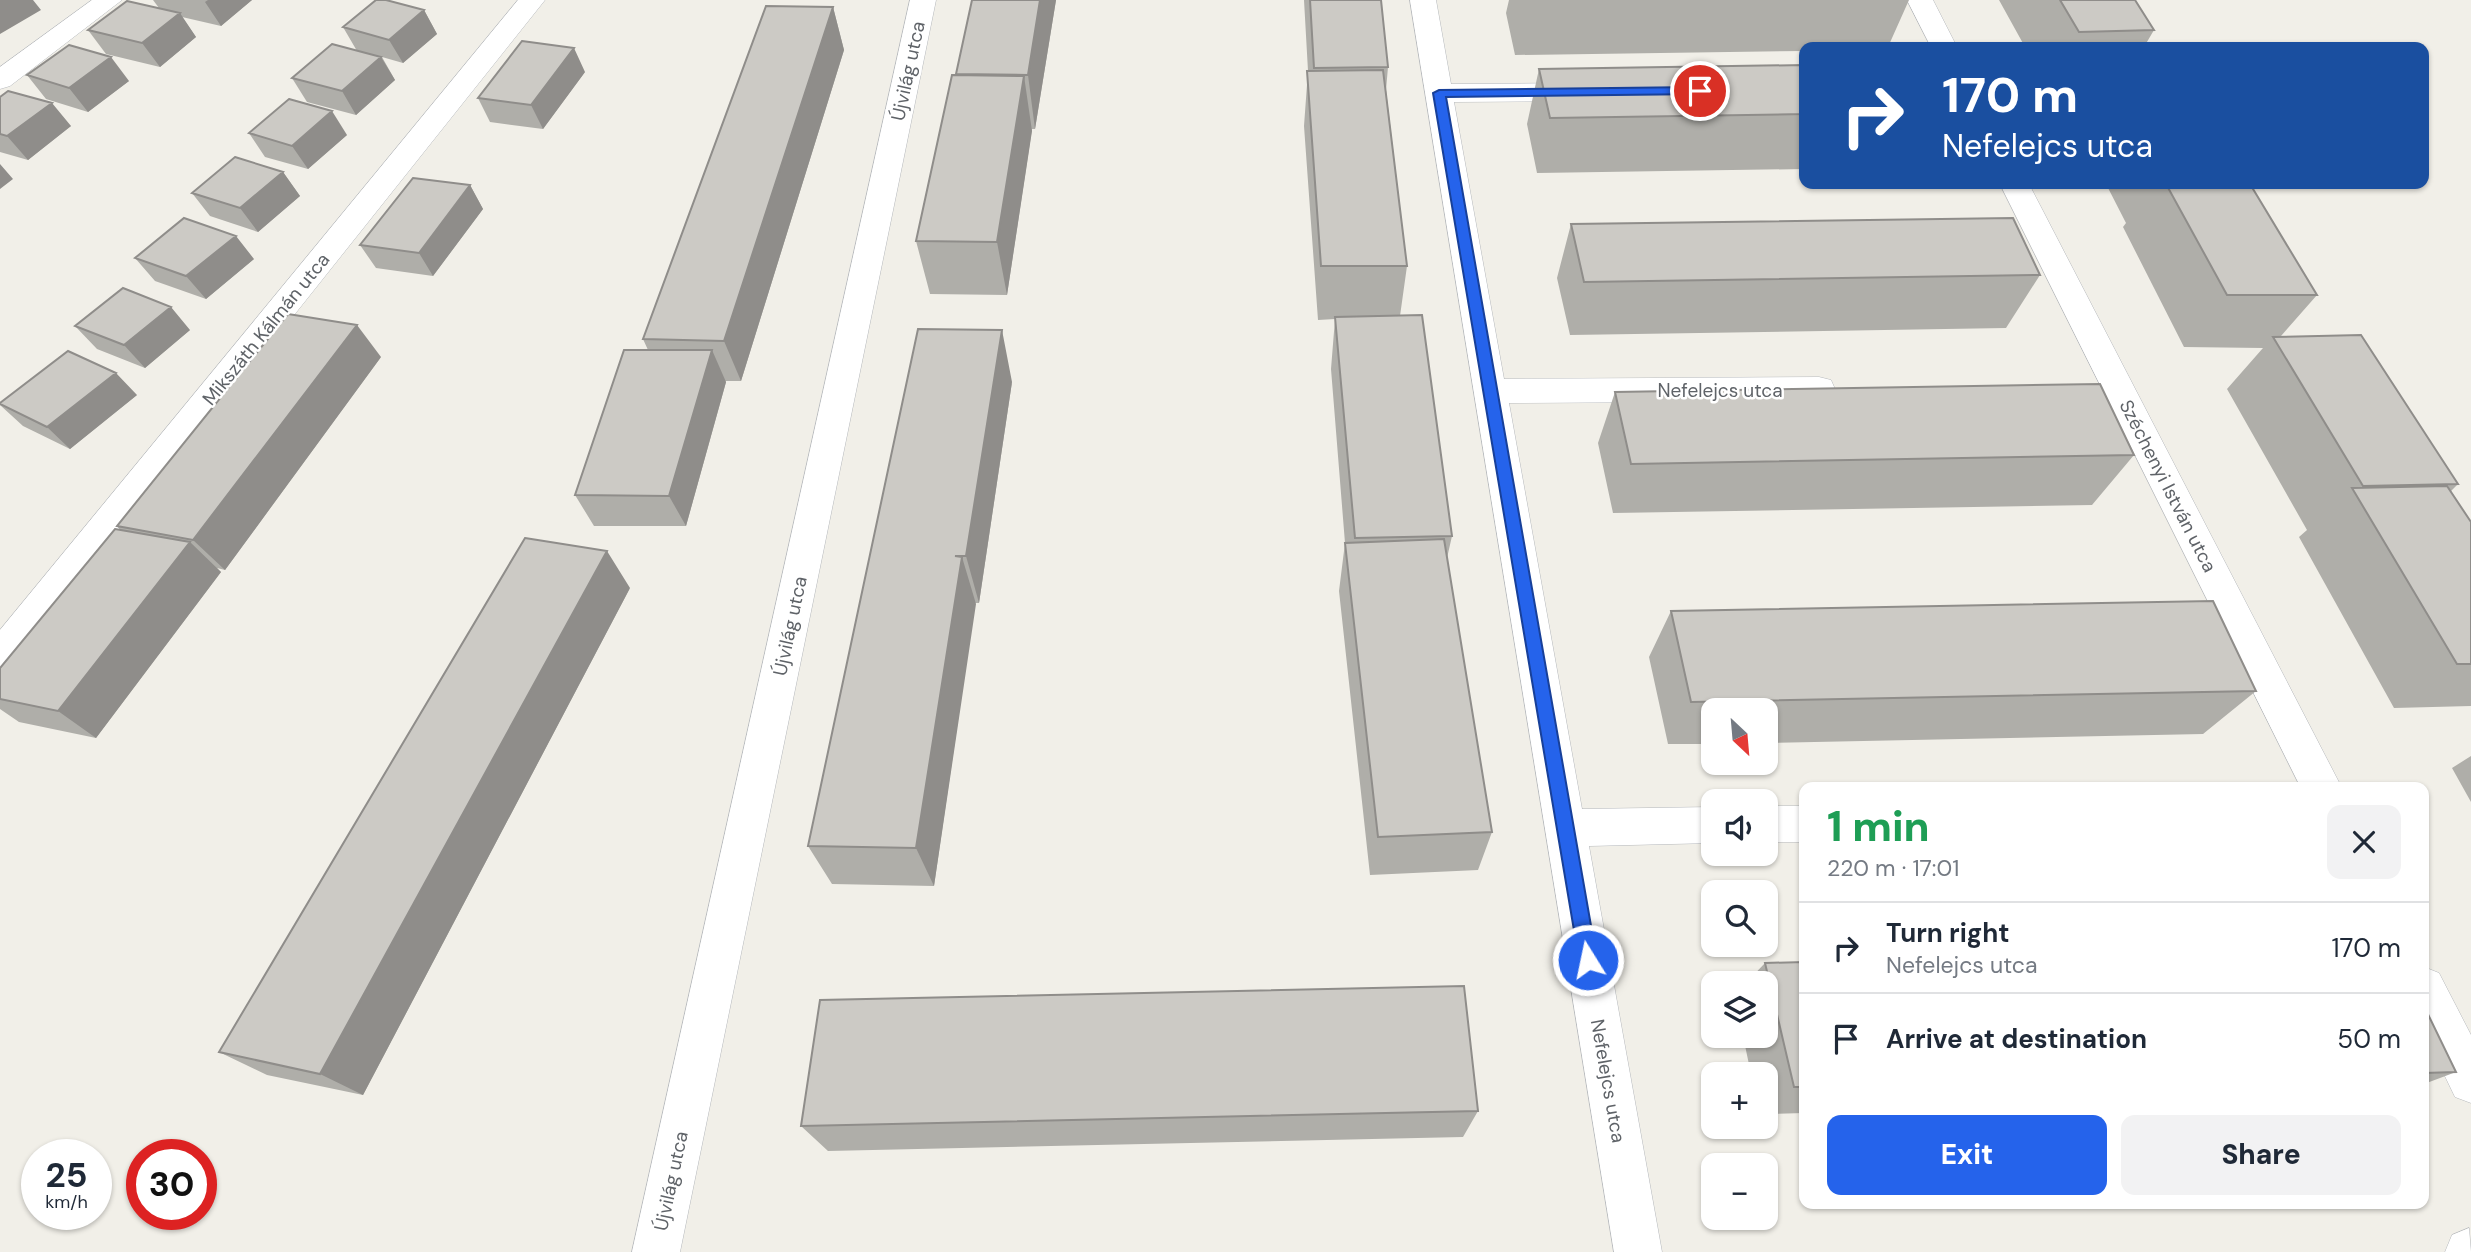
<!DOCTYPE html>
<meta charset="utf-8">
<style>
body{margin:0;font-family:"DM Sans",sans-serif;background:#f2f2f3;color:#1f2937;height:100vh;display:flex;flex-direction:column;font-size:26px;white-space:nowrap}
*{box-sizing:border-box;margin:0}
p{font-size:23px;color:#747a83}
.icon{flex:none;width:38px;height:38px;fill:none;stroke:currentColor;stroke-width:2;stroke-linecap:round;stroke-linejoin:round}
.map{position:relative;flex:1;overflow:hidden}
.sheet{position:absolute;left:1799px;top:782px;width:630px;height:427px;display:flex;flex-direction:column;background:#fff;border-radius:14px;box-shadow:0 2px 5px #0004}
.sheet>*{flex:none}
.guide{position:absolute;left:1799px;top:42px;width:630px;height:147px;border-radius:14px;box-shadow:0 2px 5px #0004;background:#1a4fa0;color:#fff;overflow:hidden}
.needle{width:46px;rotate:154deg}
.tools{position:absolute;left:1701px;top:698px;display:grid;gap:14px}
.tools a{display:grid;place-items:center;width:77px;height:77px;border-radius:14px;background:#fff;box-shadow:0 2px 5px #0004;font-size:35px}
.speed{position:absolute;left:21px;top:1139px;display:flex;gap:14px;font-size:35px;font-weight:700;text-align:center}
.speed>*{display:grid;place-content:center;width:91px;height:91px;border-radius:50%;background:#fff;box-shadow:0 2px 5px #0004;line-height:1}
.speed small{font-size:18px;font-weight:400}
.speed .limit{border:10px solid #d22;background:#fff;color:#111}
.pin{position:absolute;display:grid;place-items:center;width:60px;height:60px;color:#fff;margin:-30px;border:4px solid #fff;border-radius:50%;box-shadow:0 2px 7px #0007}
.me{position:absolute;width:77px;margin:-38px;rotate:350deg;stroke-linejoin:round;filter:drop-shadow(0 0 5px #0008)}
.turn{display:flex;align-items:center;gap:24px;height:147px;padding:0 28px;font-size:32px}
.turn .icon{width:91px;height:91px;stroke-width:2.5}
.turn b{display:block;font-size:49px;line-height:60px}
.round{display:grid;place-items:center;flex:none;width:74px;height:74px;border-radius:14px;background:#f2f2f3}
.headline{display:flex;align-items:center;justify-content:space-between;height:119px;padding:0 28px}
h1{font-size:42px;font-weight:800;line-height:52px;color:#1e9e55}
.action{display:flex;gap:14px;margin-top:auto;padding:14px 28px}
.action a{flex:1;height:80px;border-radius:14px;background:#2563eb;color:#fff;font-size:28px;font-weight:800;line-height:80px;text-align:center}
.action a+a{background:#f2f2f3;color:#1f2937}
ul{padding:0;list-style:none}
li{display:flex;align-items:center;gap:21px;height:91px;padding:0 28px;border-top:2px solid #e0e1e3}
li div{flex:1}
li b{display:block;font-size:26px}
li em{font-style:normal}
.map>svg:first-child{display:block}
</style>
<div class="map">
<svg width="2471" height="1252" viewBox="0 0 2471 1252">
<rect width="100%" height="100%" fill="#f1efe8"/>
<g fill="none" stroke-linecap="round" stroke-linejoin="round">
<defs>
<path id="street" d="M92,0H122L10,86L0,89V67Z
M518,0H545L13,668L0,673V630Z
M910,0H936L680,1252H632Z
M1410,0H1436L1451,84L1583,83L1593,86L1597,92L1593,98L1583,101L1454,102L1504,379L1819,377L1831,380L1835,389L1831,398L1819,401L1509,403L1582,809L1713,807V843L1589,846L1662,1252H1614Z
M1907,0H1933L1957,47H1931Z
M2000,184H2029L2342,788H2301Z
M1766,806H1804V842H1766Z
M2424,967L2439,973L2471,1035V1103L2455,1097L2424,1033Z
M2469,1228L2471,1252H2445L2452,1235Z"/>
</defs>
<use href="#street" stroke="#b5b8bc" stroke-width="1"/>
<use href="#street" fill="#fff" fill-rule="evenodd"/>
</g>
<path fill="#afaea9" d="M153,0H252L221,26L182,17L196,37L160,67L106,54L88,30L159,8Z
M972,0H1056L1035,129H1032L1007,295L930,294L916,241L956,76Z
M1304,0H1381L1388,67L1386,90L1407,266L1400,316L1452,536L1447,558L1492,832L1478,870L1370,875L1339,591L1345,543L1331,369L1335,319L1318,320L1304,126L1308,71Z
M1509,0H1909L1888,47H1804V51L1515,55L1506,13Z
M1999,0H2135L2154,30L2144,47H2025Z
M833,7L844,50L741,381H725L726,382L686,526H594L575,495L648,350L643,339Z
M424,10L437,34L403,63L382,57L395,80L356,115L307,102L292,78L357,51L343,27Z
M1804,65V169L1537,173L1527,124L1539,69Z
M585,72L543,129L490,122L478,98Z
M27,75L129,81L88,112L46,99Z
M0,97L71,126L28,160L0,152Z
M249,133L347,135L308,169L265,157Z
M283,172L300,196L258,232L210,216L192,193Z
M2106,184H2250L2317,295L2281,336L2458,484L2451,491L2471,522V706L2394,708L2299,537L2307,530L2227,389L2263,348L2184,347L2123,227L2126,223Z
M470,185L483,209L433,276L376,268L360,245Z
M1571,224L2040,275L2006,328L1570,335L1557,278Z
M135,258L254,259L206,299L155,281Z
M75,326L190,330L145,368L97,349Z
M381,357L225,570L217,568L221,572L96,738L19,722L0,709V668L120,530L117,526Z
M1012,382L979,603H975L934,886L832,884L808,846Z
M1615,392L2134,455L2092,505L1613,513L1598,443Z
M137,395L70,449L23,426L0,405Z
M630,588L363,1095L267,1075L219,1052Z
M1671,611L2256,691L2203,734L1766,743V710H1713V744H1668L1649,657Z
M2471,756V802L2452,768Z
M1804,962V1113L1766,1114V1074H1751L1743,1036H1766V984H1745L1765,963Z
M2424,1006L2456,1072L2424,1084Z
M1478,1111L1463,1137L828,1151L801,1126Z"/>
<path fill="#8f8d8a" d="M0,0H33L41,10L0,34Z
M208,0H252L221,26L205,2Z
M1040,0H1056L1035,129L1028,75Z
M833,7L844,50L741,381L724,341Z
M424,10L437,34L403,63L389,40Z
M180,13L196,37L160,67L142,43Z
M574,48L585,72L543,129L531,105Z
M111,57L129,81L88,112L69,88Z
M381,57L395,80L356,115L342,91Z
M1024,76L1032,131L1007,295L997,242Z
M52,103L71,126L28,160L7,136Z
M332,111L347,135L308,169L292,146Z
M0,164L13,179L0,189Z
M283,172L300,196L258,232L240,208Z
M470,185L483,209L433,276L419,253Z
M236,236L254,259L206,299L186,276Z
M171,307L190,330L145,368L124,345Z
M357,325L381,357L225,570L193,540Z
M1002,330L1012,382L979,603L966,556Z
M712,350L726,382L686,526L669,496Z
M116,373L137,395L70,449L47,427Z
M190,542L221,572L96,738L58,711Z
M607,551L630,588L363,1095L320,1074Z
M962,557L976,604L934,886L916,848Z"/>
<path fill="#cccac5" stroke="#8f8d8a" stroke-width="2" d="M376,0H386L424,10L389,40L343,27Z
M972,0H1040L1028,75L956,74Z
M1310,0H1381L1388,67L1314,68Z
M2060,0H2135L2154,30L2079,32Z
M127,1L180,13L142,43L88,30Z
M766,6L833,7L724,341L643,339Z
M522,41L574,48L531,105L478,98Z
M332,44L381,57L342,91L292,78Z
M69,45L111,57L69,88L27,75Z
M1804,65V114L1550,118L1539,69Z
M1383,70L1407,266H1321L1307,71Z
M952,75L1024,76L997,242L916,241Z
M8,91L52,103L7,136L0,134V97Z
M289,99L332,111L292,146L249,133Z
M235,157L283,172L240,208L192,193Z
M413,178L470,185L419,253L360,245Z
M2166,184H2250L2317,295H2227Z
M184,218L236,236L186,276L135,258Z
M2013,218L2040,275L1584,282L1571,224Z
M123,288L171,307L124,345L75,326Z
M288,314L357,325L193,540L117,526Z
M1422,315L1452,536L1355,538L1335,317Z
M918,329L1002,330L966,556H955L962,557L916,848L808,846Z
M2361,335L2458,484L2363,486L2273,337Z
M624,350H712L669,496L575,495Z
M68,351L116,373L47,427L0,404V403Z
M2100,384L2134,455L1631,464L1615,392Z
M2447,486L2471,522V664H2457L2352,488Z
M115,529L190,542L58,711L0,699V668Z
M525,538L607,551L320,1074L219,1052Z
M1444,539L1492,832L1378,837L1345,543Z
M2213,601L2256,691L1691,702L1671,611Z
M1804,962V1087H1794L1765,963Z
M1464,986L1478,1111L801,1126L820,1000Z
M2424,1006L2456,1072L2424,1073Z"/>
<path fill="#2563eb" stroke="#184099" stroke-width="2" d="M1700,87L1704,89V94L1446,97L1597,960L1594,967L1588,969L1581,967L1579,960L1433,93L1439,90Z"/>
<g text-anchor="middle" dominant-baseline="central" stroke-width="5" stroke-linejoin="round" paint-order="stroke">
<g font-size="19" fill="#5f6368" stroke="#fff">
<text transform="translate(908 71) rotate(-78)">Újvilág utca</text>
<text transform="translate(266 329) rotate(-51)">Mikszáth Kálmán utca</text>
<text x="1720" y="390">Nefelejcs utca</text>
<text transform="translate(2168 486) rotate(63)">Széchenyi István utca</text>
<text transform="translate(790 626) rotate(-78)">Újvilág utca</text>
<text transform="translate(1608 1081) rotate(80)">Nefelejcs utca</text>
<text transform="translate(671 1181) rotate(-78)">Újvilág utca</text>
</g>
</g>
</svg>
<div class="tools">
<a><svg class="needle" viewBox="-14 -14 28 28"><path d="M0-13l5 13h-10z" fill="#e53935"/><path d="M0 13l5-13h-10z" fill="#747a83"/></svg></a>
<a><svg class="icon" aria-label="sound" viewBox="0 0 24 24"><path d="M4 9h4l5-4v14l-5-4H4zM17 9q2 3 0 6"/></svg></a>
<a><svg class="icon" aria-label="search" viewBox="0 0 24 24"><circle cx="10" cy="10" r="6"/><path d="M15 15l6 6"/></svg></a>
<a><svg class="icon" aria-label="layers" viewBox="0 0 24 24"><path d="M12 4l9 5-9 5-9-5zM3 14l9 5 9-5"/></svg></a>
<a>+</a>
<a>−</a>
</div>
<div class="speed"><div>25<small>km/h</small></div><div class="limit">30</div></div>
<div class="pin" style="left:1700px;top:91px;background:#d93025"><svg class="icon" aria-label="arrive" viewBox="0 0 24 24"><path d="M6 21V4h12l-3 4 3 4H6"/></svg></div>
<svg class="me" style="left:1588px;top:960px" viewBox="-20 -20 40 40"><circle r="17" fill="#2563eb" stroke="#fff" stroke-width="3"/><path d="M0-11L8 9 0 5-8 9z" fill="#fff"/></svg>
<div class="guide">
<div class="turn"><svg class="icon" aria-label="right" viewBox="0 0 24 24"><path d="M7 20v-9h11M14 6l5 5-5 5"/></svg><div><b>170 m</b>Nefelejcs utca</div></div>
</div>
<section class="sheet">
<div class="headline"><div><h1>1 min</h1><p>220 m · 17:01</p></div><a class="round"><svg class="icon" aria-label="close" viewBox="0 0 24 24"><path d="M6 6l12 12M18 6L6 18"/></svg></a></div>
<ul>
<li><svg class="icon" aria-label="right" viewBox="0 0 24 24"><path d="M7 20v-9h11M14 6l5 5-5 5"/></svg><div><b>Turn right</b><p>Nefelejcs utca</p></div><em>170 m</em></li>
<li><svg class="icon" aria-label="arrive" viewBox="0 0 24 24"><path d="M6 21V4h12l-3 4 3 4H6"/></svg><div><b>Arrive at destination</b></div><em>50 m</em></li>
</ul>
<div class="action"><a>Exit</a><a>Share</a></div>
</section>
</div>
